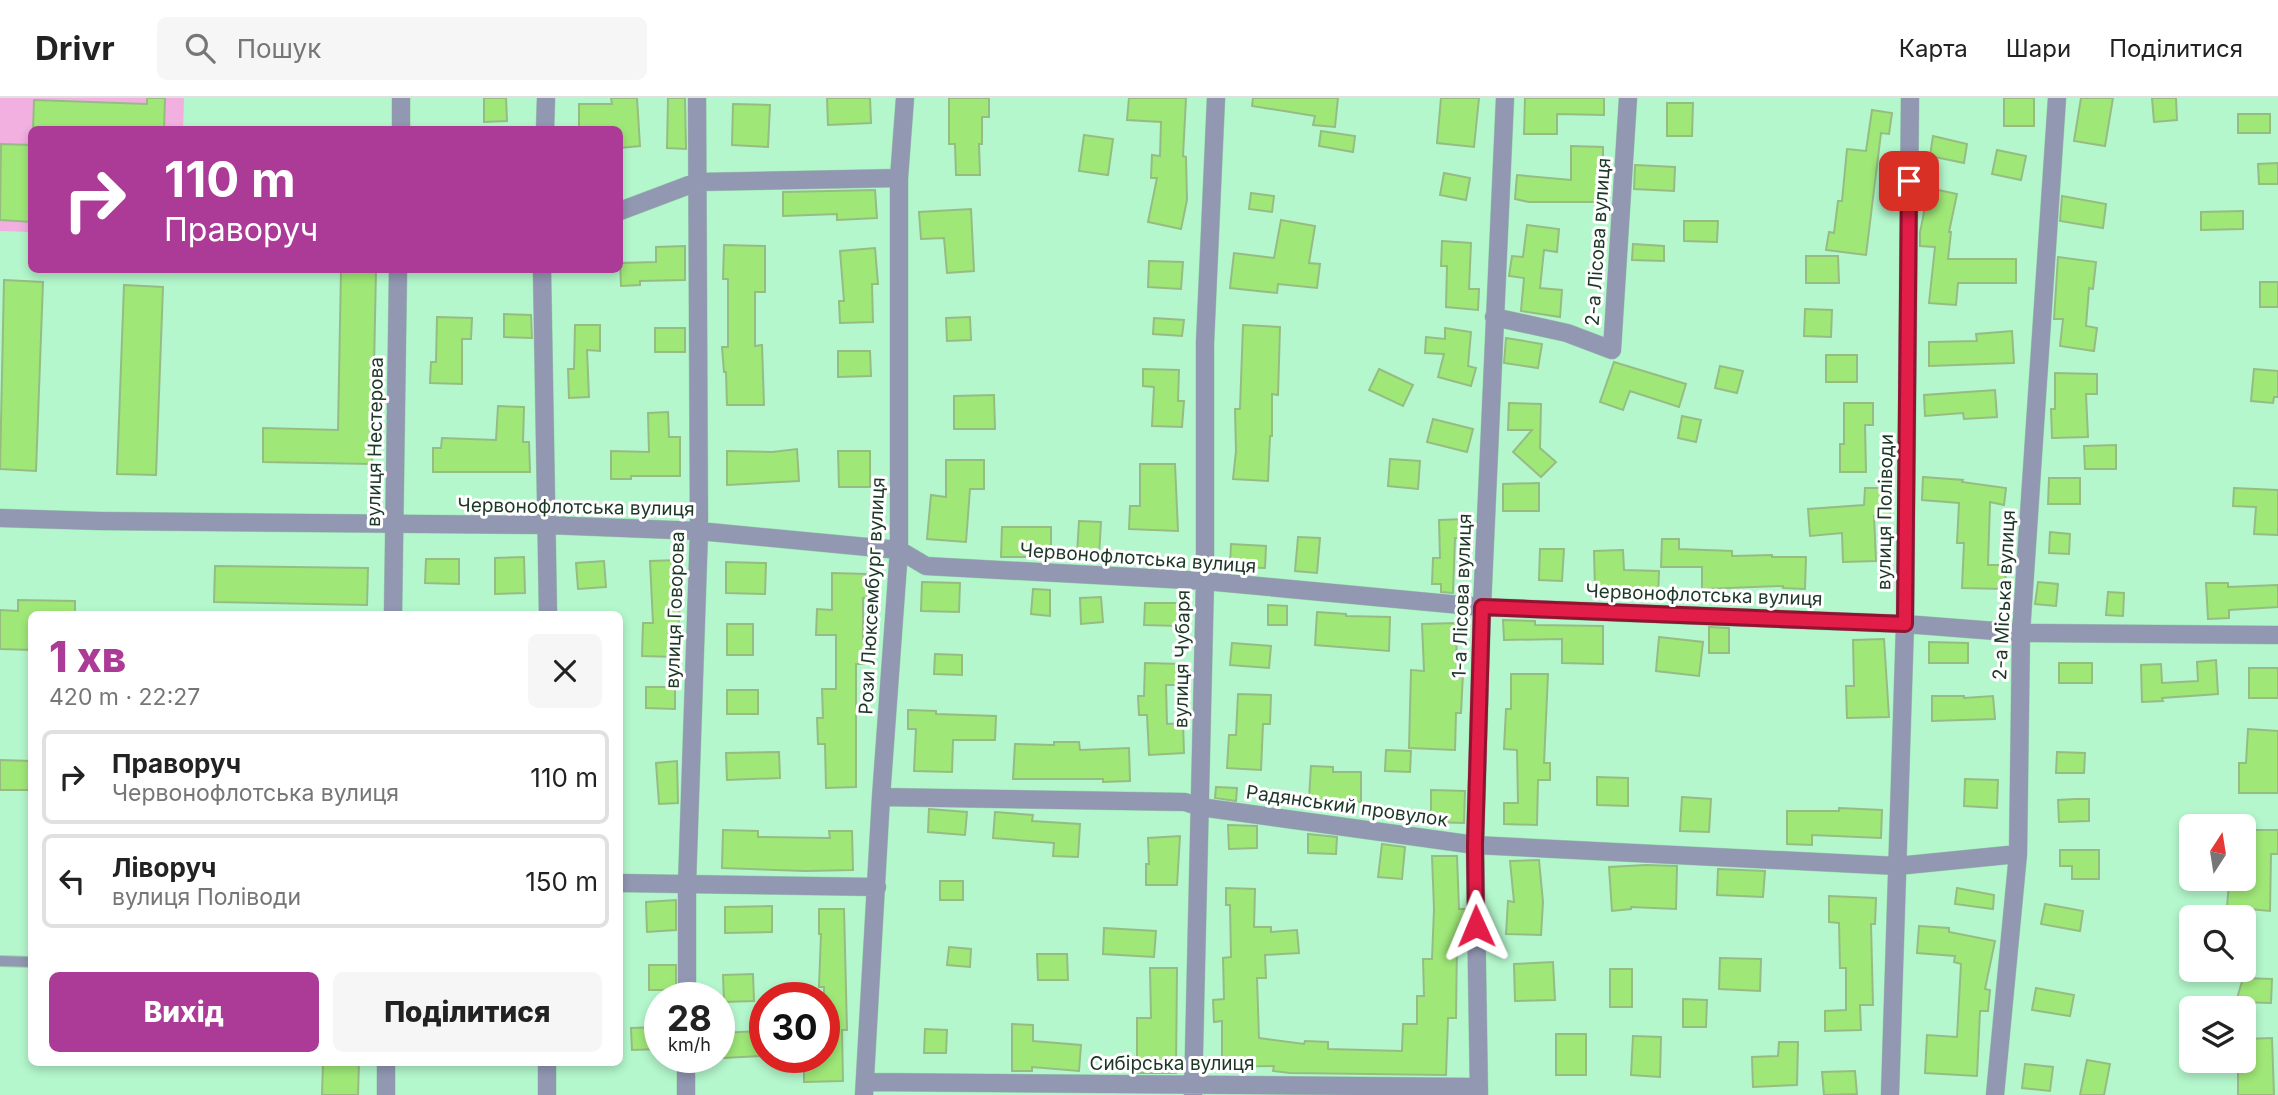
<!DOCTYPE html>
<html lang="uk">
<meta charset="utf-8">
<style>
body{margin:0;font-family:Inter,sans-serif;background:#f6f6f6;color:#222;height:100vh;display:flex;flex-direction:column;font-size:26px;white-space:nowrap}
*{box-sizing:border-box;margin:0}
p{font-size:23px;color:#767676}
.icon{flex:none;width:38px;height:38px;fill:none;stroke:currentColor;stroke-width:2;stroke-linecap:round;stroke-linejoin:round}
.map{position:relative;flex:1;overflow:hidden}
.side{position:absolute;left:28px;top:513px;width:595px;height:455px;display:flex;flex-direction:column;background:#fff;border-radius:10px;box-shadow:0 4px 10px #0003}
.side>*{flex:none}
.guide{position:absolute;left:28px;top:28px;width:595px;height:147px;border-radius:10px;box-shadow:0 4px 10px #0003;background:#ab3b97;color:#fff;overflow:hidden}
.needle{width:46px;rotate:12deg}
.fabs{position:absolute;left:2179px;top:716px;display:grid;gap:14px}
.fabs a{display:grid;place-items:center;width:77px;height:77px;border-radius:10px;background:#fff;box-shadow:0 4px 10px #0003;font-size:35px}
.speed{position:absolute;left:644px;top:884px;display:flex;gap:14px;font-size:35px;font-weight:700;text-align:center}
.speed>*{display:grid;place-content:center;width:91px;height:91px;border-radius:50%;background:#fff;box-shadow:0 4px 10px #0003;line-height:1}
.speed small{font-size:18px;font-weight:400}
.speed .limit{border:10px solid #d22;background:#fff;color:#111}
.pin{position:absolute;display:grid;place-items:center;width:60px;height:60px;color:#fff;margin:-30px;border-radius:14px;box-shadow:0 4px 10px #0006}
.me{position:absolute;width:77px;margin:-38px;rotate:359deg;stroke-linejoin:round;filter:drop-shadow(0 0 5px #0008)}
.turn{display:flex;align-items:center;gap:24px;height:147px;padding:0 21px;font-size:32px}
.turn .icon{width:91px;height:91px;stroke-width:2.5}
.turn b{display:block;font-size:49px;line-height:60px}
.round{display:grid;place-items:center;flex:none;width:74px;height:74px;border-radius:10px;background:#f6f6f6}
.overview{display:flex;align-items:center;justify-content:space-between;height:119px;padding:0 21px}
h1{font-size:42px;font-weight:800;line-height:52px;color:#ab3b97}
.action{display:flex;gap:14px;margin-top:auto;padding:14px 21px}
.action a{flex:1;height:80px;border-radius:10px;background:#ab3b97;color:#fff;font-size:28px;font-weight:800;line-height:80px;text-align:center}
.action a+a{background:#f6f6f6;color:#222}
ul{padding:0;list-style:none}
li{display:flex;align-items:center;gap:21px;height:94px;margin:0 14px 10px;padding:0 7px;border:4px solid #e0e0e0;border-radius:10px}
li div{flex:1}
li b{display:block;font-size:26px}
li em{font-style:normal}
header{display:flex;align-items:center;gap:42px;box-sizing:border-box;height:98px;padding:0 35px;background:#fff;border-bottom:2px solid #e0e0e0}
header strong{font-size:33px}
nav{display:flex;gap:38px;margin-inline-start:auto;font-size:24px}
.search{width:490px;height:63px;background:#f6f6f6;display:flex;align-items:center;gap:18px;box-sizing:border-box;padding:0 24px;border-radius:10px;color:#767676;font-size:26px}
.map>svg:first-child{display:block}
</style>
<header>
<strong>Drivr</strong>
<div class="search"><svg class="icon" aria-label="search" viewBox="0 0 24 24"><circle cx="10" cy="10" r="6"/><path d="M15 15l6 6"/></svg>Пошук</div>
<nav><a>Карта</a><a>Шари</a><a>Поділитися</a></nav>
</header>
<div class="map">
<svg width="2278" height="997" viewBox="0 0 2278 997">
<rect width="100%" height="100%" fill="#b4f7cc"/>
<path fill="#f1b0e0" d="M0,0H184L183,31L32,32L31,134L0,133Z"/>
<path fill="#9fe878" stroke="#96bc84" stroke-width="2" d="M147,0H165L164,32H33L34,2L147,6Z
M484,0H506L507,23L484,24Z
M611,0H637L640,48L620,50V32H579V6H612Z
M668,0H685L686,51L667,50Z
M827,0H870L871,25L828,27Z
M949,0H989V19H982V46H979L980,77H956L955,46H949Z
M1129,0H1186L1183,58L1186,59L1187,102L1181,131L1148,124L1157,80H1151L1152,57L1160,58L1161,24L1127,22Z
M1253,0H1338L1335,29L1313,27L1315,18L1252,8Z
M1441,0H1479L1474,49L1437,45Z
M1525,0H1604V17L1557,16V36H1524Z
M2004,0H2034V28H2004Z
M2081,0H2113L2105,48L2074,43Z
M2152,0H2176L2177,22L2154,24Z
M1667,5H1693L1692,38H1667Z
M733,6L770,7L768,49L732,47Z
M1872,12L1892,15L1889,36L1881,35L1866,157L1826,152L1829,134L1834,135L1838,103H1842L1847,51L1866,53Z
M2238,16H2270V35H2238Z
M1321,33L1355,38L1353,54L1319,48Z
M1084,37L1113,41L1108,77L1079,73Z
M1933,38L1967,46L1964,65L1930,58Z
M1,46L32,47V124L0,122Z
M1571,48L1603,49V104H1529L1515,101L1517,77L1571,82Z
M1997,52L2026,58L2021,82L1992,76Z
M2278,65V86H2259L2258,66Z
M1635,67L1675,69L1674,93L1634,91Z
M1444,75L1470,80L1466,102L1440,97Z
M1929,90L1957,96L1949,134H1951L1948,161H2016V185H1958L1956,207L1929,205L1935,149L1920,148V134Z
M875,92L877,120L837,122V116L783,118V94Z
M1251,95L1274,98L1272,114L1249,111Z
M2062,98L2106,106L2103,130L2060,123Z
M971,111L974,173L947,175L944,140L921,141L919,114Z
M2243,113V131L2201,132V114Z
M1281,122L1315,128L1309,165L1320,166L1317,190L1278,186L1277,195L1230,190L1234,155L1274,160Z
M1684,123H1718L1717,144L1684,143Z
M1527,127L1559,131L1557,154L1544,152L1540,190L1562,192L1560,219L1521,213L1524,180L1509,178L1512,158L1523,159Z
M1442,143L1471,145L1469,191H1479L1478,212L1446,209L1447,168H1441Z
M1633,146L1664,148V163L1632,162Z
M724,147L765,148V194H755V248L762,247L764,307H727L726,274H724L722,249H728V181H723Z
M685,148V182L640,183V187L621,188L620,165L656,164V149Z
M875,150L878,186H872L873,224L840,225L839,203H844L840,153Z
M1806,158H1838L1839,185H1806Z
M2058,159L2096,164L2093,191L2089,190L2086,228L2097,230L2094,253L2060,248L2063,221H2054Z
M1149,163L1183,164L1181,191L1148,189Z
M341,172H376L372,366L263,364V330L338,332Z
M4,182L43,184L36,373L0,371Z
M2260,184H2278V209H2260Z
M124,187L163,189L156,377L117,376Z
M1805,211L1832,212L1831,239L1804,238Z
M504,216L531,217L532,240L504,239Z
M437,219L472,220L471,241H462V286L430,285L431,264H436Z
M970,219L971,242L947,243L946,220Z
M1154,220L1184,222L1182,238L1153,236Z
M575,227H600V253L587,252L589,299L569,300L568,271H574Z
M1243,227L1280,229L1278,297L1272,296V338H1270L1268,383L1233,381L1236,353L1235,311H1240Z
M655,230H685V254H655Z
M1445,230L1471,234L1468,268L1476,270L1471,288L1438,279L1444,256L1425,255L1426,239L1445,241Z
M2012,233L2014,265L1929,268V244L1977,243L1976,236Z
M1506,240L1542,246L1538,270L1504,265Z
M838,253H870L871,278L838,279Z
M1826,257H1857V284H1826Z
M1614,264L1686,286L1679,309L1630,293L1623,312L1600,304Z
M1720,268L1743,273L1737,295L1715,290Z
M1143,271L1179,272L1178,303H1184L1182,329L1152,328L1154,289L1143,288Z
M1379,271L1413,287L1403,308L1369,292Z
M2254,271L2278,273V299H2274L2273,305L2251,303Z
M2055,275L2097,276V296H2086L2088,339L2052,340L2051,311H2055Z
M1995,292L1997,319L1964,321L1963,315L1925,318L1924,297Z
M994,297L995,331H954V298Z
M1509,305L1541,306L1540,350L1556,364L1541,379L1513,354L1532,332H1508Z
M1844,305H1873V327H1865L1866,374H1840V346H1844Z
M498,308L524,309L523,344H529L530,374H433V350H441L442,340L496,342Z
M668,314L669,339H680V378H631V381H611V353L649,354L648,315Z
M1682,318L1701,322L1696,344L1678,340Z
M1433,321L1473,331L1467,354L1427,344Z
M2116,347V371H2085L2084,348Z
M797,351L799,383L727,387V353L772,354Z
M838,353H870V389H839Z
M1390,361L1420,363L1418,391L1388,388Z
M946,362H984V391H970L966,444L927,441L931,397L946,399Z
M1140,366H1175L1178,433L1129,431L1130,408H1140Z
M1923,379L1963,382L1962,384L2006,390L2004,407L1990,404L1988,467H2006L2005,491L1962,490L1964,445H1957L1959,405L1922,402Z
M2049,380H2080V406H2048Z
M1539,385V413H1503V386Z
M1865,390H1891L1890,419L1874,418L1876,463L1843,464L1842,435L1810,438L1808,411L1864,407Z
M2234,390L2278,392V437L2254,436L2256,409L2233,408Z
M1465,421V440H1455L1453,495L1441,494V486H1432L1433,460H1440L1439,422Z
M1079,423L1101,424L1099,458L1077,457Z
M1002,429H1051V459H1001Z
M2050,434L2070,436L2069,456L2049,455Z
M1298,439L1320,440L1317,475L1295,473Z
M1662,441H1679V451L1732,453V458L1772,457V459H1806L1805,491L1783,490V488L1702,491V469H1661Z
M1231,446L1266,448L1265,470L1230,469Z
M1540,451H1564L1562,483L1539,482Z
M1623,452L1624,472L1659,473L1658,499H1643V491L1595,492L1594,453Z
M524,459L525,495L495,496V460Z
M426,461H459V486L425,485Z
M679,462L680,500L677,559L642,558L643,525H653L650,463Z
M604,463L606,489L578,491L576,465Z
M726,464L766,465L765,496L726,495Z
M215,468L368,470L367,507L214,504Z
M832,475L867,476V500H863V542H866L865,566H856V689L826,690L825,646H818L817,620H823L822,591H836V537H816L817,511L832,512Z
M922,484L960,485L959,514L921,513Z
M2038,484L2058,486L2056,508L2035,506Z
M2206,485H2228V489L2278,487V509L2229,512V520L2208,521Z
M1033,491L1050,492V518L1031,516Z
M2108,494L2124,495L2123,518L2106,517Z
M1101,499L1103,524L1081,526L1080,500Z
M18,502L75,503V516H32V552L0,551V512L18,513Z
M1145,505H1180V528L1144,527Z
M1268,507L1287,508V527H1268Z
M1317,514L1346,516V518L1390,519L1389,553L1315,547Z
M1503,522L1535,523V527L1603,528V566L1562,565V541L1504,542Z
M1456,525L1457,574L1463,575L1461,615H1456L1455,652L1409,650L1411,572L1424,573L1422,526Z
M727,526H753V557H727Z
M1709,529L1729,530V555H1709Z
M1659,539L1703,544L1699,578L1656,573Z
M1884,541L1889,619L1847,620L1846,588H1854L1853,542Z
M1929,544L1968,545V565H1929Z
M1232,545L1271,548L1269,570L1230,567Z
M935,556L962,557V577L934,576Z
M2216,562L2218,596L2162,600L2163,603L2142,604L2141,567L2161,566L2162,585L2198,583L2197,564Z
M1145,565L1182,566V587H1166L1167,626L1183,625L1184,655L1149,657L1147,617H1139L1138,598H1144Z
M2059,565H2092V585H2059Z
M2249,570H2278V600H2249Z
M1511,576H1548L1544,665H1550V682H1538L1537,727L1504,726V705H1518L1517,652L1504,651L1506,611H1511Z
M646,589H675V611L646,610Z
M727,592H758V616H727Z
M1238,596L1271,597L1270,626H1263L1261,672L1227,670L1229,637H1236Z
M1932,598H1964V600L1993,598L1995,621L1932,623Z
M908,612L936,613V616L996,618L995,642H953L952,674L914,673L916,631H908Z
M2248,631L2278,633V695H2239V665H2246Z
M1054,644H1079L1080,652L1129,650L1130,683L1103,684V681H1013L1015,646L1054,647Z
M1386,652L1411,653L1410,674L1385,673Z
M779,654L780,680L727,682L726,655Z
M2057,654L2085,655L2084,675H2056Z
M0,662L32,663V692H0Z
M677,663L678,705L659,706L656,665Z
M1311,668L1333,669V674H1361V704L1309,701Z
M1597,679L1628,680V708L1597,707Z
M1965,681L1998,682L1997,710L1964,708Z
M1216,689L1237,690L1236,703L1215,700Z
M1431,692L1465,693L1464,725L1431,724Z
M1682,699L1711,701L1709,734L1680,733Z
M2076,701H2089V723L2059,724L2058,702Z
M1839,710L1882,712L1881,740L1812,737V747L1787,746V713H1839Z
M929,711L967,714L965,737L928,734Z
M995,714L1033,717L1032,723L1080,726L1078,759L1053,758L1054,745L993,740Z
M1228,727L1257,728V750L1229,751Z
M723,732L758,733V739L830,740L829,733H852L853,772L805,773L722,770Z
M2244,732H2278V756H2271L2270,813L2227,809L2229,784L2244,785Z
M1308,736L1337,739L1336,756L1308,755Z
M1180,738L1177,787H1146V766H1149L1148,740Z
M1382,746L1405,749L1402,781L1378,779Z
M2060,752H2099V781H2072V768H2060Z
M1432,758H1457L1459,811H1465V842H1457L1456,920H1448L1446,977L1290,975L1273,973L1274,968L1222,969V923L1214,924L1213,902L1224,901L1223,860L1231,859L1230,807H1226V790L1255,791L1254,829H1271V834L1297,832L1299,855L1265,857L1266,880H1257L1259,940L1304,946L1305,943L1328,944V951L1402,953L1403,926H1417V898H1424L1423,861H1432L1434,811Z
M1539,762L1543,804L1541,837L1506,836L1508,803L1514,804L1510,763Z
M1646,767L1677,768L1676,811L1631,809V811L1612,813L1609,769Z
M1718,771L1765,773L1763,799L1717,797Z
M940,783H963V802H940Z
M1957,790L1994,797L1993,811L1955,806Z
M1829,798L1876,800L1875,826H1871L1873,907H1860L1861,932L1825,933V913L1846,912V870H1840L1839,825L1829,824Z
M676,802V832L647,834L646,804Z
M2045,806L2083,813L2080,833L2041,826Z
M772,808V834L725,835V809Z
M819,811H844L847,932H842L843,983L804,984V959H824V889H819L821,836H819Z
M1919,828L1949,830V834L1995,843L1985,891L1990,892L1988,913H1980L1977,978L1925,975L1927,937L1957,939L1961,866L1954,864L1955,858L1917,855Z
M1104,830L1156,833L1154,859L1103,856Z
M949,849L971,851L970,869L947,867Z
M1037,856H1067L1068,882H1038Z
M1720,860L1761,861L1760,893L1719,891Z
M1553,864L1555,902L1515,903L1514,866Z
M649,867H676V892H649Z
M1150,870H1177L1176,975H1137V920H1151Z
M1610,871H1632V909H1610Z
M753,876L754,903L724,904L723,877Z
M2243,880L2272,881L2271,905L2236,904Z
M2036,890L2074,897L2070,918L2032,912Z
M1683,901L1707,902L1706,929H1683Z
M1012,926L1033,927V943L1081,947L1079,973L1032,969V973H1012Z
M660,929V951L632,952L631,930Z
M925,931L947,932L946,955H924Z
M759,933L761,958L723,960L721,935Z
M1556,936H1586V977H1556Z
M1633,938L1661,939L1660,979L1631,977Z
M2272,940L2274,997H2238V963L2244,964V941Z
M1779,944H1798L1797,987L1753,989L1752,959L1778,958Z
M2087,962L2110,966L2104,997H2080Z
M323,964H359L358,997H322Z
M2025,966L2053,969L2050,993L2022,990Z
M1855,973L1857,996L1824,997L1822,974Z"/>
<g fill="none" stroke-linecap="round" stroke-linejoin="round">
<defs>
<path id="service" d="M0,863L32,864"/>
<path id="minor" d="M545,32L546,0
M620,113L697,84L899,80
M542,172L548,516
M1494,219L1567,235L1612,252L1628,0
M0,420L99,423L547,427L699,433L899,452L926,468L1205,483L1482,509L1905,526L2021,535L2278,537
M881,699L1185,704L1200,709L1475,747L1897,768L2018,756
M620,785L877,789
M687,900V787L699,433L697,0
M865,984L1479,989
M547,997V964
M686,997V959
M864,997L881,699L899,452V80L905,0
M1193,997L1205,483V245L1216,0
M1479,997L1475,747L1482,509L1505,0
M1890,997L1905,526L1910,0
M1995,997L2018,756L2021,535L2057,0"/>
<path id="tertiary" d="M401,0V32
M393,516L398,172
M386,997V964"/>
</defs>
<use href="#service" stroke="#99d4ae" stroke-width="12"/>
<use href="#minor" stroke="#99d4ae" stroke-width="19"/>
<use href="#tertiary" stroke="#99d4ae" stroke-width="19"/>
<use href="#service" stroke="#9297b2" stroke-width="10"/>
<use href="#minor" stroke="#9297b2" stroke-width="18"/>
<use href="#tertiary" stroke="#9297b2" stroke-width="18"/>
</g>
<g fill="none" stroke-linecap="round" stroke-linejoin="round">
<defs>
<path id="route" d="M1476,828L1475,747L1482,509L1905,526L1909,83"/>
</defs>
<use href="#route" stroke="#92132f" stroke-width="18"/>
<use href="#route" stroke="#e11d48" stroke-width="12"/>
</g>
<g text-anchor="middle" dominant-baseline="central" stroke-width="6" stroke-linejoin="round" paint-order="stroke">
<g font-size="19" fill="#1c3726" stroke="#fff">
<text transform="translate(1598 144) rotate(-86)">2-а Лісова вулиця</text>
<text transform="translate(375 344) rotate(-89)">вулиця Нестерова</text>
<text transform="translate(576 409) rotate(1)">Червонофлотська вулиця</text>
<text transform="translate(1885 414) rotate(-89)">вулиця Поліводи</text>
<text transform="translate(1138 460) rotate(4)">Червонофлотська вулиця</text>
<text transform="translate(1704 497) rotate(2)">Червонофлотська вулиця</text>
<text transform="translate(2004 497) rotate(-87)">2-а Міська вулиця</text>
<text transform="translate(872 498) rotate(-87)">Рози Люксембург вулиця</text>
<text transform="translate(1462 498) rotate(-88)">1-а Лісова вулиця</text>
<text transform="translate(675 512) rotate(-88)">вулиця Говорова</text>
<text transform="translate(1182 561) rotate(-89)">вулиця Чубаря</text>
<text transform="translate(1347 708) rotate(8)">Радянський провулок</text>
<text x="1172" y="965">Сибірська вулиця</text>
</g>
</g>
</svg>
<div class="fabs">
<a><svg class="needle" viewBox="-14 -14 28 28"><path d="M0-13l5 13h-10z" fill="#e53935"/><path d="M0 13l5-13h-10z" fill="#767676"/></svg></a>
<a><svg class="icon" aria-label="search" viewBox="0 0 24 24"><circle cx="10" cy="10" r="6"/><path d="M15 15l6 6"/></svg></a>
<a><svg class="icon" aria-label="layers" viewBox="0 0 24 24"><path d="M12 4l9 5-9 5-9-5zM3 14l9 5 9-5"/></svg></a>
</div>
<div class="speed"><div>28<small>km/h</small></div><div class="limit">30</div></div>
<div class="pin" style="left:1909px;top:83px;background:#d93025"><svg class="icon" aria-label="arrive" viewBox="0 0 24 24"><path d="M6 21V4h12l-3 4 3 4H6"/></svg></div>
<svg class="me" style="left:1476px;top:828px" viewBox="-20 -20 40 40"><path d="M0-17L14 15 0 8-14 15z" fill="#e11d48" stroke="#fff" stroke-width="4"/></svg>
<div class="guide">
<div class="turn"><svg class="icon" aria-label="right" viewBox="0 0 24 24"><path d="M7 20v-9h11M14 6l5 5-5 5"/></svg><div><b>110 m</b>Праворуч</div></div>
</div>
<section class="side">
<div class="overview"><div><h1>1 хв</h1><p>420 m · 22:27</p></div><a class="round"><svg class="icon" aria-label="close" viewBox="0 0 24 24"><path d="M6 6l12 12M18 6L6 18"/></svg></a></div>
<ul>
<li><svg class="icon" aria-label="right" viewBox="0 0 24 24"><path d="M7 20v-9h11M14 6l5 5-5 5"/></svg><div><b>Праворуч</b><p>Червонофлотська вулиця</p></div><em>110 m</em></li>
<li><svg class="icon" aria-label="left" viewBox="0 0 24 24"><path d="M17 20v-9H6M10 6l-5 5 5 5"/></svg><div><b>Ліворуч</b><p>вулиця Поліводи</p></div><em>150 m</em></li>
</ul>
<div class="action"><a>Вихід</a><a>Поділитися</a></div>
</section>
</div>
